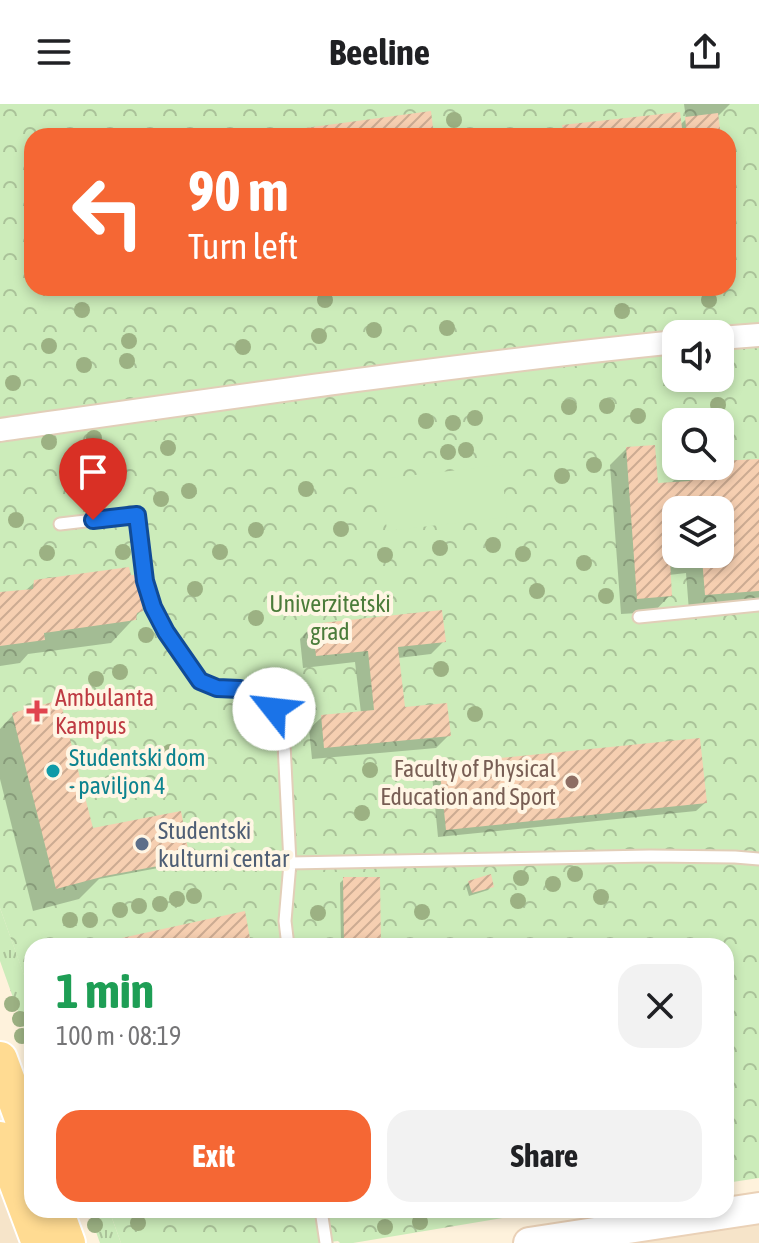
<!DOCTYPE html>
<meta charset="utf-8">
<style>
body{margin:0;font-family:"Asap Condensed",sans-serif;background:#f2f2f2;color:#202124;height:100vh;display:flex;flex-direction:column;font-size:30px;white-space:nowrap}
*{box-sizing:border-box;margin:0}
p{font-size:26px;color:#757577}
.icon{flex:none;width:44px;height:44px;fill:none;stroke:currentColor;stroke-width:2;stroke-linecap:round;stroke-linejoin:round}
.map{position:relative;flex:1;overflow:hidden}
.side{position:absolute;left:24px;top:834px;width:710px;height:280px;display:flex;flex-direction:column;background:#fff;border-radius:24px;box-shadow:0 4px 12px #0003}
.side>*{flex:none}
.top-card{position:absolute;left:24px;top:24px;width:712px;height:168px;border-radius:24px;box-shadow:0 4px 12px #0003;background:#f56734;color:#fff;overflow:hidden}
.controls{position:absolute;left:662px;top:216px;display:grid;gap:16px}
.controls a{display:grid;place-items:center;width:72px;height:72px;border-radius:16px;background:#fff;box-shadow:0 4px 12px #0003;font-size:40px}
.pin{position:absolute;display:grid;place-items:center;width:68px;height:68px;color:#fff;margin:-82px -34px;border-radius:50% 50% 50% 0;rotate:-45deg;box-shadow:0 0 8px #0007}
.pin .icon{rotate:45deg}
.me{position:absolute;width:88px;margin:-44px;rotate:299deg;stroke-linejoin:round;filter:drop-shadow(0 0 6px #0008)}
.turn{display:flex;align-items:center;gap:28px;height:168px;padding:0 32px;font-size:36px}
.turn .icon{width:104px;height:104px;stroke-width:2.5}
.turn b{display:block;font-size:56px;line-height:68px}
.round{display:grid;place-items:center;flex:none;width:84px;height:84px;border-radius:24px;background:#f2f2f2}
.headline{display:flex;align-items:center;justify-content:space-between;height:136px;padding:0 32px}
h1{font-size:48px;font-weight:700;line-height:60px;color:#1e9e55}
.cta{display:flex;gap:16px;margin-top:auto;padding:16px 32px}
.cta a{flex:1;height:92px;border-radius:24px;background:#f56734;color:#fff;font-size:32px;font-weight:700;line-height:92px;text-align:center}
.cta a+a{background:#f2f2f2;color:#202124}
header{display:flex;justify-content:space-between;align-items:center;height:104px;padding:0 32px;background:#fff;font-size:36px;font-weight:700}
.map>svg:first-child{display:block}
</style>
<header><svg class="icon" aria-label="menu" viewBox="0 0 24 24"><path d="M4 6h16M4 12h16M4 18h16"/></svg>Beeline<svg class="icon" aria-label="share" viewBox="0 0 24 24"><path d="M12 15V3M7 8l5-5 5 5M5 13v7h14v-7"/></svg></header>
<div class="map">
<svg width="759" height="1139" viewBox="0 0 759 1139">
<defs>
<pattern id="grass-tufts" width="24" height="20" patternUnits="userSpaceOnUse" patternTransform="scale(2)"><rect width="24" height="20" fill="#ccecba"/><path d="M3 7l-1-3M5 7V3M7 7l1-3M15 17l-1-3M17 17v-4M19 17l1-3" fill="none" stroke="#aac299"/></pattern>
<pattern id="park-crowns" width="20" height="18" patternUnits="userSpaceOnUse" patternTransform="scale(2)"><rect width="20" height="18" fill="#ccecba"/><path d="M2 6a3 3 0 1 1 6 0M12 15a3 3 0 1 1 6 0" fill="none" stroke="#aac299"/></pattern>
<pattern id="building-hatch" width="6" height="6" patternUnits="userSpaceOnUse" patternTransform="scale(2)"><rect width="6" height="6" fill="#f6cfb1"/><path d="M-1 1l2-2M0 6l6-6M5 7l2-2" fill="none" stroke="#ccab92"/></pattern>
</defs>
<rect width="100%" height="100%" fill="#fef2dc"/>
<path fill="#f6e4c9" d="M0,1068L26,1139H0Z
M759,1117V1139H609Z"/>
<path fill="url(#grass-tufts)" d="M0,804L32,893V947L0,857Z
M88,1106H109L121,1139H100Z"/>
<path fill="url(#park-crowns)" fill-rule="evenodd" d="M0,0H759V1074L726,1079V842H32V894L0,804ZM32,32H728V184H32ZM676,230H720V274H676ZM676,318H720V362H676ZM676,406H720V450H676Z
M109,1106H551L353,1139H340L338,1137L322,1139H121Z"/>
<path fill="#ccecba" d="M501,361L507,413L387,427L381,375Z"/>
<path fill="#0003" fill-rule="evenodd" d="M684,0H730L718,12L719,32H555L563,23L680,21L686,15Z
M627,344L656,381L672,378L689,362H720V359L759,357V502L689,507L686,469L669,471L670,491L654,508L621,510L610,361ZM676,406H720V450H676Z
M35,478L141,507L111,539L28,550L20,559L0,562V491L25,487Z
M313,522L443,538L431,550L398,554L404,605L449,631L436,644L312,655L309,625L322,613L361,609L355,558L303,564L300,535Z
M13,611L92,729L188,755L185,759L99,775L79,795L33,807L0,675V625Z
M440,662L705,699L696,707L438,733L432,671Z
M344,775L379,842H341L340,779Z
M469,778L492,782L488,786L469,792L466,782Z"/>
<path fill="url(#building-hatch)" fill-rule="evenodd" d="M431,7L434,32H268V29Z
M680,8L683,32H564L562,21Z
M718,9L721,32H687L685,13Z
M655,341L658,379L690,377L688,362H720V357L759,355V487L705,491L702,454L670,456L672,492L637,495L626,343ZM676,406H720V450H676Z
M129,463L131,471H138L143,507L137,509L136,516L44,529L45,536L0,542V488L33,485L34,476Z
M442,506L446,538L398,543L405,603L447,599L451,632L324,644L321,611L374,606L368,547L316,552L312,520Z
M60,596L93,724L181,707L190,756L105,772L56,785L12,609Z
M700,634L707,699L446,726L439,660Z
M491,770L494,783L472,789L468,777Z
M343,773H380L381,842H344Z
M245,807L251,840L239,842H85Z"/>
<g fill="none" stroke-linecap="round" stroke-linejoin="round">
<defs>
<path id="lane" d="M60,420L137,411L145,477L153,503L166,528L200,577L217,584L240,585L259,593L274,605L283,620L290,759L285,817L288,842
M639,513L759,501
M290,759L650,752L735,753L759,755
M321,1106L326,1139"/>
<path id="street" d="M720,234L759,231
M0,326C225,294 450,261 676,238"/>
<path id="secondary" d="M529,1139L759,1104"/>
<path id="primary" d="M0,955L32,1042
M0,1035L39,1139
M56,1106L68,1139"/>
</defs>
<use href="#lane" stroke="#e2ceb8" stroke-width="15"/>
<use href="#street" stroke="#e2ceb8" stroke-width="26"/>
<use href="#secondary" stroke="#ead1b7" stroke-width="34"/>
<use href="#primary" stroke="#fff" stroke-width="38"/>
<use href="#lane" stroke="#fff" stroke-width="11"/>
<use href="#street" stroke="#fff" stroke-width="22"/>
<use href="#secondary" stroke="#fff" stroke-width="30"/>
<use href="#primary" stroke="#ffdb92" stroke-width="34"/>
</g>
<g fill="#9cb183">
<circle cx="454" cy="16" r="8"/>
<circle cx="325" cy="196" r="8"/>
<circle cx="709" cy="196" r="8"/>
<circle cx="82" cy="206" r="8"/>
<circle cx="622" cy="207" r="8"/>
<circle cx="447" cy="224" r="8"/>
<circle cx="374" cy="226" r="8"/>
<circle cx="319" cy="232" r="8"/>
<circle cx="129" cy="237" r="8"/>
<circle cx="49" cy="242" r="8"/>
<circle cx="243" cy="243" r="8"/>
<circle cx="127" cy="257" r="8"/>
<circle cx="84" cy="261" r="8"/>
<circle cx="13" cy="279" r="8"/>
<circle cx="718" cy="301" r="8"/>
<circle cx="607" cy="302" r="8"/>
<circle cx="569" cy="303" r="8"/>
<circle cx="638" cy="312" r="8"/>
<circle cx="475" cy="314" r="8"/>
<circle cx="426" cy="317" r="8"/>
<circle cx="453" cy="319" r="8"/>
<circle cx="94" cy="334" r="8"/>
<circle cx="49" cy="338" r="8"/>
<circle cx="168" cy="344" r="8"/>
<circle cx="466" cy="346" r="8"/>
<circle cx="448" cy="348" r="8"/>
<circle cx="594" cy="361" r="8"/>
<circle cx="562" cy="372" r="8"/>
<circle cx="306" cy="385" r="8"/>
<circle cx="189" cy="387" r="8"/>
<circle cx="161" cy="395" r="8"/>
<circle cx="16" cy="416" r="8"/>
<circle cx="341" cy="425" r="8"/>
<circle cx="256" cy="426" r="8"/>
<circle cx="493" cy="441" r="8"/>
<circle cx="440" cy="444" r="8"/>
<circle cx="123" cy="448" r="8"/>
<circle cx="220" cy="448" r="8"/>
<circle cx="47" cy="449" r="8"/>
<circle cx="523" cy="450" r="8"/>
<circle cx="385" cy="451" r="8"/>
<circle cx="584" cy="459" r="8"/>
<circle cx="195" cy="485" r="8"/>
<circle cx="537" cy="487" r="8"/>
<circle cx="606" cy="492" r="8"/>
<circle cx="256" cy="514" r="8"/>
<circle cx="146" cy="531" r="8"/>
<circle cx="441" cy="565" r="8"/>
<circle cx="120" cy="568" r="8"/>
<circle cx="96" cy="575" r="8"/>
<circle cx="475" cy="610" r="8"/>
<circle cx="170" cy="648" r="8"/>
<circle cx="370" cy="666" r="8"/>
<circle cx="393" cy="696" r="8"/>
<circle cx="362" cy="709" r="8"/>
<circle cx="575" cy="770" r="8"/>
<circle cx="521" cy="774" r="8"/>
<circle cx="553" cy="780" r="8"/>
<circle cx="194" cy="792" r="8"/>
<circle cx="601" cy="793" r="8"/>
<circle cx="177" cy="795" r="8"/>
<circle cx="518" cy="797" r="8"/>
<circle cx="160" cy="800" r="8"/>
<circle cx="139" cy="802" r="8"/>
<circle cx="120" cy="806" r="8"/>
<circle cx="422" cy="808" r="8"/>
<circle cx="318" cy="809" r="8"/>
<circle cx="70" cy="816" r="8"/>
<circle cx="90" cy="816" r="8"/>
<circle cx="12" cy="900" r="8"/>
<circle cx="20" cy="915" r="8"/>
<circle cx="22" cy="932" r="8"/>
<circle cx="420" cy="1118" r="8"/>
<circle cx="138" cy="1119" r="8"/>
<circle cx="95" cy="1121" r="8"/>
<circle cx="385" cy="1123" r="8"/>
</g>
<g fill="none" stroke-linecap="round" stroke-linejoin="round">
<defs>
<path id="route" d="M93,416L137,411L145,477L153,503L166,528L200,577L217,584L240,585L259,593L274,605"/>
</defs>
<use href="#route" stroke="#114b97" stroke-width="20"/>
<use href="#route" stroke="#1a73e8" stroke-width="14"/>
</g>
<path fill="#e0444e" stroke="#fff6e4" stroke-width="3" d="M33 595h8v8h8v8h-8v8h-8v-8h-8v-8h8z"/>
<circle fill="#0f9aa8" stroke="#fff6e4" stroke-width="3" cx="53" cy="667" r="8"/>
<circle fill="#8d6e63" stroke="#fff6e4" stroke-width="3" cx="572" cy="678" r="8"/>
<circle fill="#5c6f8a" stroke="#fff6e4" stroke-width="3" cx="142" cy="740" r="8"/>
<g text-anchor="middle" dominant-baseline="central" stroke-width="8" stroke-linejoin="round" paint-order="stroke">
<g font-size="24" fill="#4b7c3a" stroke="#fff6e4">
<text x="330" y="499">Univerzitetski<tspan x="330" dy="28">grad</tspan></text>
</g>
<g font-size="24" fill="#be3a42" stroke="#fff6e4" text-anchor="start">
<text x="55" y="593">Ambulanta<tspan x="55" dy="28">Kampus</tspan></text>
</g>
<g font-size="24" fill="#0d838f" stroke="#fff6e4" text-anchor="start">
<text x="69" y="653">Studentski dom<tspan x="69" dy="28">- paviljon 4</tspan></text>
</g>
<g font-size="24" fill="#785e54" stroke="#fff6e4" text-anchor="end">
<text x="556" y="664">Faculty of Physical<tspan x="556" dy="28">Education and Sport</tspan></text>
</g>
<g font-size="24" fill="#4e5e75" stroke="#fff6e4" text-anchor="start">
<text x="158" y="726">Studentski<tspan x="158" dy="28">kulturni centar</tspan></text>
</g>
</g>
</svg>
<div class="controls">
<a><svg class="icon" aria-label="sound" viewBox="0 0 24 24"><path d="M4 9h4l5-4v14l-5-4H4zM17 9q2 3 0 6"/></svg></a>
<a><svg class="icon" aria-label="search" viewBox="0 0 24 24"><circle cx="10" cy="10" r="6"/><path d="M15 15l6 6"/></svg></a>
<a><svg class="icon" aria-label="layers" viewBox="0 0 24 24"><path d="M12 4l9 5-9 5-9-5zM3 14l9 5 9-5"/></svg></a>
</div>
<div class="pin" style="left:93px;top:416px;background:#d93025"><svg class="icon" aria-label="arrive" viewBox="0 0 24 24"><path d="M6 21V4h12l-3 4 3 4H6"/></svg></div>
<svg class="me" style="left:274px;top:605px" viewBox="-20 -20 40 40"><circle r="19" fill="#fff"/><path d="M0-13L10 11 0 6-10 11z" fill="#1a73e8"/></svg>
<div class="top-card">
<div class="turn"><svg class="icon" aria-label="left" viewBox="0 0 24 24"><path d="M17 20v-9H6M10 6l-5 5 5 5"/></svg><div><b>90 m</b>Turn left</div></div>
</div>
<section class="side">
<div class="headline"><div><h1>1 min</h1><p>100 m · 08:19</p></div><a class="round"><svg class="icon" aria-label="close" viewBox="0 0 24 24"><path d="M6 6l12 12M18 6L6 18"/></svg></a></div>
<div class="cta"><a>Exit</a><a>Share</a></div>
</section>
</div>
